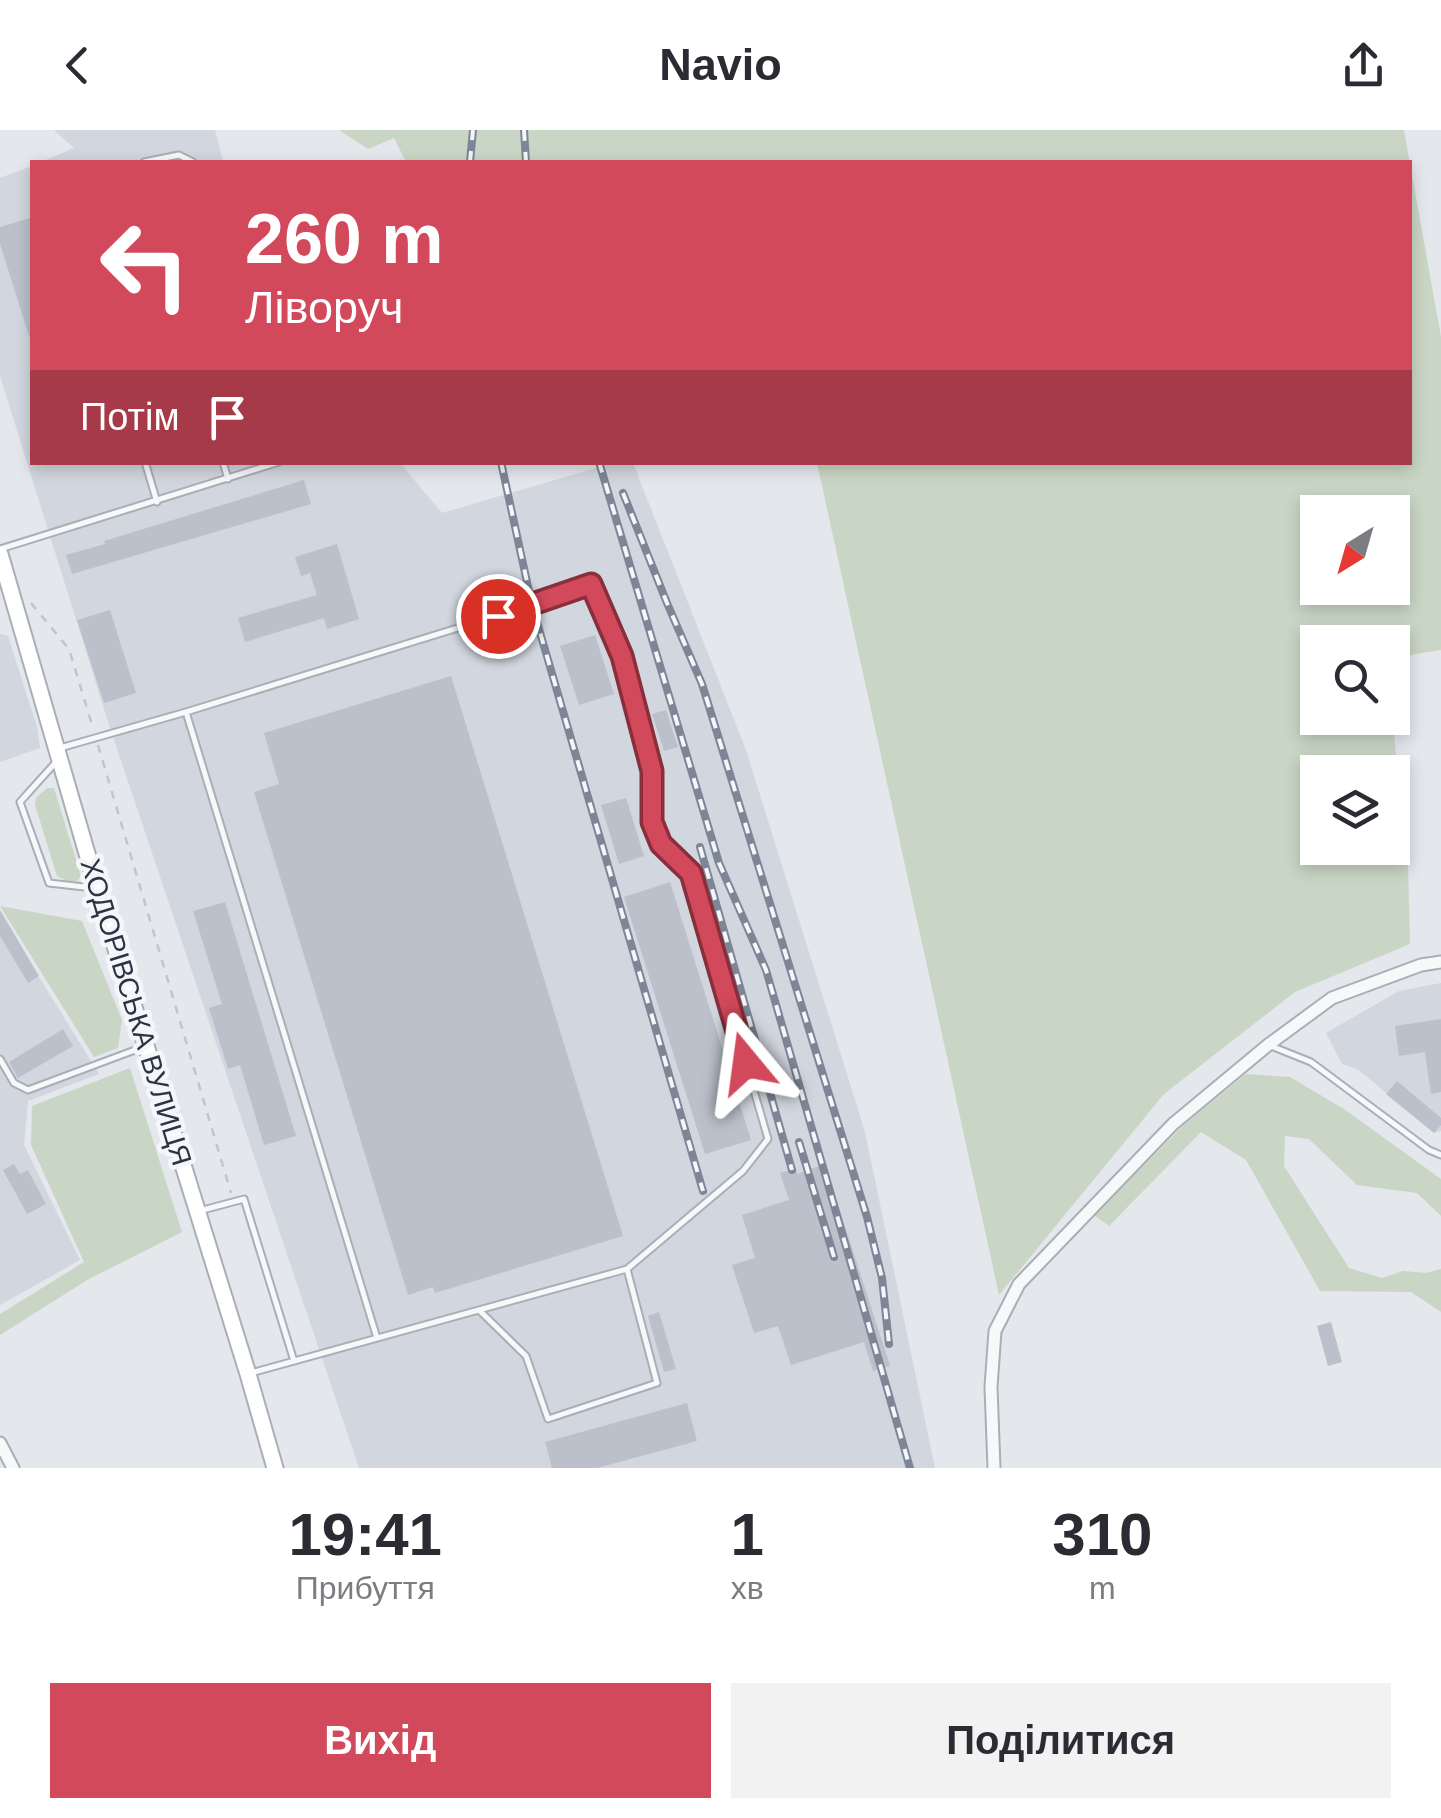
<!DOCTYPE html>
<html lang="uk">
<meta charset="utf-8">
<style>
body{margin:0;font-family:Arial,sans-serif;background:#f2f2f3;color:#2b2b33;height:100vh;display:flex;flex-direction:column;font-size:38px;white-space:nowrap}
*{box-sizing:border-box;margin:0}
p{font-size:32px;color:#7c7c81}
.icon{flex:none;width:55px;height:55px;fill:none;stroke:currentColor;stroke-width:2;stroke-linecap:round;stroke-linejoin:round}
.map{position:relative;height:1338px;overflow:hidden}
.details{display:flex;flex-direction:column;background:#fff;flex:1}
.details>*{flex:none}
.hud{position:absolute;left:30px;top:30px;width:1382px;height:305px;border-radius:0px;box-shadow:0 5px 15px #0003;background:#d1495b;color:#fff;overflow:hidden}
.needle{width:65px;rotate:217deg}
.tools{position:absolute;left:1300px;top:365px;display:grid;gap:20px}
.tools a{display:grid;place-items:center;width:110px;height:110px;border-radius:0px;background:#fff;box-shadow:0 5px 15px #0003;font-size:50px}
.pin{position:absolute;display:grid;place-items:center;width:85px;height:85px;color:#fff;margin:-42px;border:5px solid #fff;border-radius:50%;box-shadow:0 2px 10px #0007}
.me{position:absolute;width:110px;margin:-55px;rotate:344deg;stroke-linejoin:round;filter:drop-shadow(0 0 8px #0008)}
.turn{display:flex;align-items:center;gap:35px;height:210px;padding:0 50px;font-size:45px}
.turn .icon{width:130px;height:130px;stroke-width:2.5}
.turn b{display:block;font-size:70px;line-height:85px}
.then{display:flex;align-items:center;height:95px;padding:0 50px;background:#0003;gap:20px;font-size:38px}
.eta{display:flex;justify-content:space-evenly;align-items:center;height:170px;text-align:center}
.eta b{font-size:60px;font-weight:700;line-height:70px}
.action{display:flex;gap:20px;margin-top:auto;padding:20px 50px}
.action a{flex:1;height:115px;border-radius:0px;background:#d1495b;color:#fff;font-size:40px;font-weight:700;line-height:115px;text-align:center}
.action a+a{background:#f2f2f3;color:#2b2b33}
header{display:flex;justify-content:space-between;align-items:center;height:130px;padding:0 50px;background:#fff;font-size:45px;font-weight:700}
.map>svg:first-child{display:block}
</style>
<header><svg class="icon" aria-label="back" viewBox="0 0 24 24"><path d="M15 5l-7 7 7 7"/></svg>Navio<svg class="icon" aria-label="share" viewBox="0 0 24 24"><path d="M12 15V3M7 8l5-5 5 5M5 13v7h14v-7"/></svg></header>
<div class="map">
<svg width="1441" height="1338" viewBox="0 0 1441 1338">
<rect width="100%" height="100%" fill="#e4e7ec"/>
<path fill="#d2d6de" d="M54,0H215L223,32H41L74,18Z
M32,36V332L400,333L442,383L613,333H633L746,620L865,1002L935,1338H359L109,595L0,246V48Z
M0,504L8,506L37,597L40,618L0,632Z
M0,784L99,944L28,971L24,1015L80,1130L0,1175Z
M1441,853V1001L1434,1003L1359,940L1342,934L1326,903L1399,861Z"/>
<path fill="#c9d6c5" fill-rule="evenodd" d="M339,0H1404L1441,207V520L1393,528L1392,512H1318V588L1392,587L1408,734L1410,814L1295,862L1164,964L999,1165L817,333L1410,332V32H406L394,8L368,19ZM1318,382H1392V458H1318ZM1392,642V718H1318V642Z
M47,658H54L81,746L77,751H67L57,746L35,675L36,668Z
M0,776L82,791L122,890L118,918L94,927Z
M130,938L182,1102L89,1149L0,1205V1184L84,1132L31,1015L32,976Z
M1246,944L1290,947L1344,979L1441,1049V1086L1417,1063L1357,1055L1309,1009L1285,1006L1284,1036L1349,1138L1382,1148L1403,1141L1426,1143L1441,1139V1182L1411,1162L1320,1161L1246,1030L1201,1002L1109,1096L1094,1085L1185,994Z"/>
<path fill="#bbc0ca" d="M30,88L32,94V208L30,209L0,114V97Z
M304,350L311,374L72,444L66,425L105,414L104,411Z
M337,414L359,489L327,499L324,488L245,512L238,488L317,465L310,443L301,446L295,427Z
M110,480L136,563L104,573L77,490Z
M595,505L614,564L579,575L560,516Z
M451,546L623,1106L435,1163L433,1157L408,1165L254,662L279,654L264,603Z
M666,580L678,617L664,621L652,584Z
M626,668L644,726L619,734L601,675Z
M670,752L751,1010L705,1024L624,767Z
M225,772L296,1006L264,1015L240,935L228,939L209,878L222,874L193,781Z
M0,780L39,846L28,853L0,806Z
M1441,889V962L1431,964L1425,922L1399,926L1395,896Z
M63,899L73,916L18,948L9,932Z
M1397,951L1441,988V995L1434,1003L1386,964Z
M14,1034L20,1044L28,1040L46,1074L27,1084L3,1040Z
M825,1034L890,1236L873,1241L864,1212L791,1235L778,1196L754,1203L732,1135L755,1128L742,1085L789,1070L780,1043L796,1038L797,1044Z
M659,1182L676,1239L664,1242L648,1186Z
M1331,1192L1342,1232L1328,1236L1317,1196Z
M687,1273L697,1311L597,1338H552L545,1312Z"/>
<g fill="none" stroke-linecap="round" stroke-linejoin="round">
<defs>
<path id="lane" d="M144,32L179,25L193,32
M145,332L157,372
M223,332L228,349
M0,419L279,332
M186,582L377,1208
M60,618L186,582L532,475L591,454L622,527L652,641V692L661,714L691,743L768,1009L743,1041L627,1139L251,1243
M56,632L20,672L49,753L93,758
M1271,916L1311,932L1429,1020L1441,1025
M0,929L14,953L28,960L143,917
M199,1081L244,1069L294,1231
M479,1180L526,1226L548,1289L657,1253L627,1139"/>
<path id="street" d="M0,1313L13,1338
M994,1338L991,1257L995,1201L1019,1154L1173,994L1268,915L1332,868L1421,835L1441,832"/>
<path id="secondary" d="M0,424L97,758L248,1244L275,1338"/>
</defs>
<use href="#lane" stroke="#a9aeb7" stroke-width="9"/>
<use href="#street" stroke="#a9aeb7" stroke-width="15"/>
<use href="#secondary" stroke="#a9aeb7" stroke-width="19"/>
<path stroke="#c2c5cb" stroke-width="2.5" stroke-dasharray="8 8" stroke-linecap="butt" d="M31,473L69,519L93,598
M98,615L231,1063"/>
<use href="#lane" stroke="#f7f8fa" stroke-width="5"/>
<use href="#street" stroke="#f7f8fa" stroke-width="11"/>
<use href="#secondary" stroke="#fff" stroke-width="15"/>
<defs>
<path id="rail" d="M524,0L526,32
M470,32L473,0
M501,332L532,475L703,1061
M599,332L719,733L766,840L910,1338
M623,363L667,473L702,554L867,1087L882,1148L889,1214
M700,717L792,1040
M799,1012L834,1127"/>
</defs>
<use href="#rail" stroke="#7d8696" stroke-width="8"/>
<use href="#rail" stroke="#f4f6f9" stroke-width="4" stroke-dasharray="11" stroke-linecap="butt"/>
</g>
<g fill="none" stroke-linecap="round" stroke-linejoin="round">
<defs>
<path id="route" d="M498,486L591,454L622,526L652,641V692L661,714L691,743L746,933"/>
</defs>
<use href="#route" stroke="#882f3b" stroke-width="25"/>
<use href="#route" stroke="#d1495b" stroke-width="18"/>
</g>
<g text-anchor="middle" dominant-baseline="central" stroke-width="9" stroke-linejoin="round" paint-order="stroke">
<g font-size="28" fill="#2b3445" stroke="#f4f6f9">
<text transform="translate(136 882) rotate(73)">ХОДОРІВСЬКА ВУЛИЦЯ</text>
</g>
</g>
</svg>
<div class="tools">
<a><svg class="needle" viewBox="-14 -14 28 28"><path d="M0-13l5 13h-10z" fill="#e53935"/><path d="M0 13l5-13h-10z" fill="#7c7c81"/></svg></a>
<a><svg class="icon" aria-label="search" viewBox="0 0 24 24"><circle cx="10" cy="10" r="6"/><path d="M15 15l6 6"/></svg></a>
<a><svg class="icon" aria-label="layers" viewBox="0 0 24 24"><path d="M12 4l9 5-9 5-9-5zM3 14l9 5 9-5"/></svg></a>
</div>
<div class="pin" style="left:498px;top:486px;background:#d93025"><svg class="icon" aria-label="arrive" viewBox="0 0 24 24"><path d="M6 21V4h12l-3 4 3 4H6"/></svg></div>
<svg class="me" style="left:746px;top:933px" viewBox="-20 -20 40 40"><path d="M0-17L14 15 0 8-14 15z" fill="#d1495b" stroke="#fff" stroke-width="4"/></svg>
<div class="hud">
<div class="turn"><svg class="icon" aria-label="left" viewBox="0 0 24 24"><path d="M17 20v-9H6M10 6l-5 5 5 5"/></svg><div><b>260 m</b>Ліворуч</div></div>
<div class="then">Потім<svg class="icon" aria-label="arrive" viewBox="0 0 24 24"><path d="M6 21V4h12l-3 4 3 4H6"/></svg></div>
</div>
</div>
<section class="details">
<div class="eta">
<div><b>19:41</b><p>Прибуття</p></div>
<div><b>1</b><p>хв</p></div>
<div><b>310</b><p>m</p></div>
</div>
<div class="action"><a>Вихід</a><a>Поділитися</a></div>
</section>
